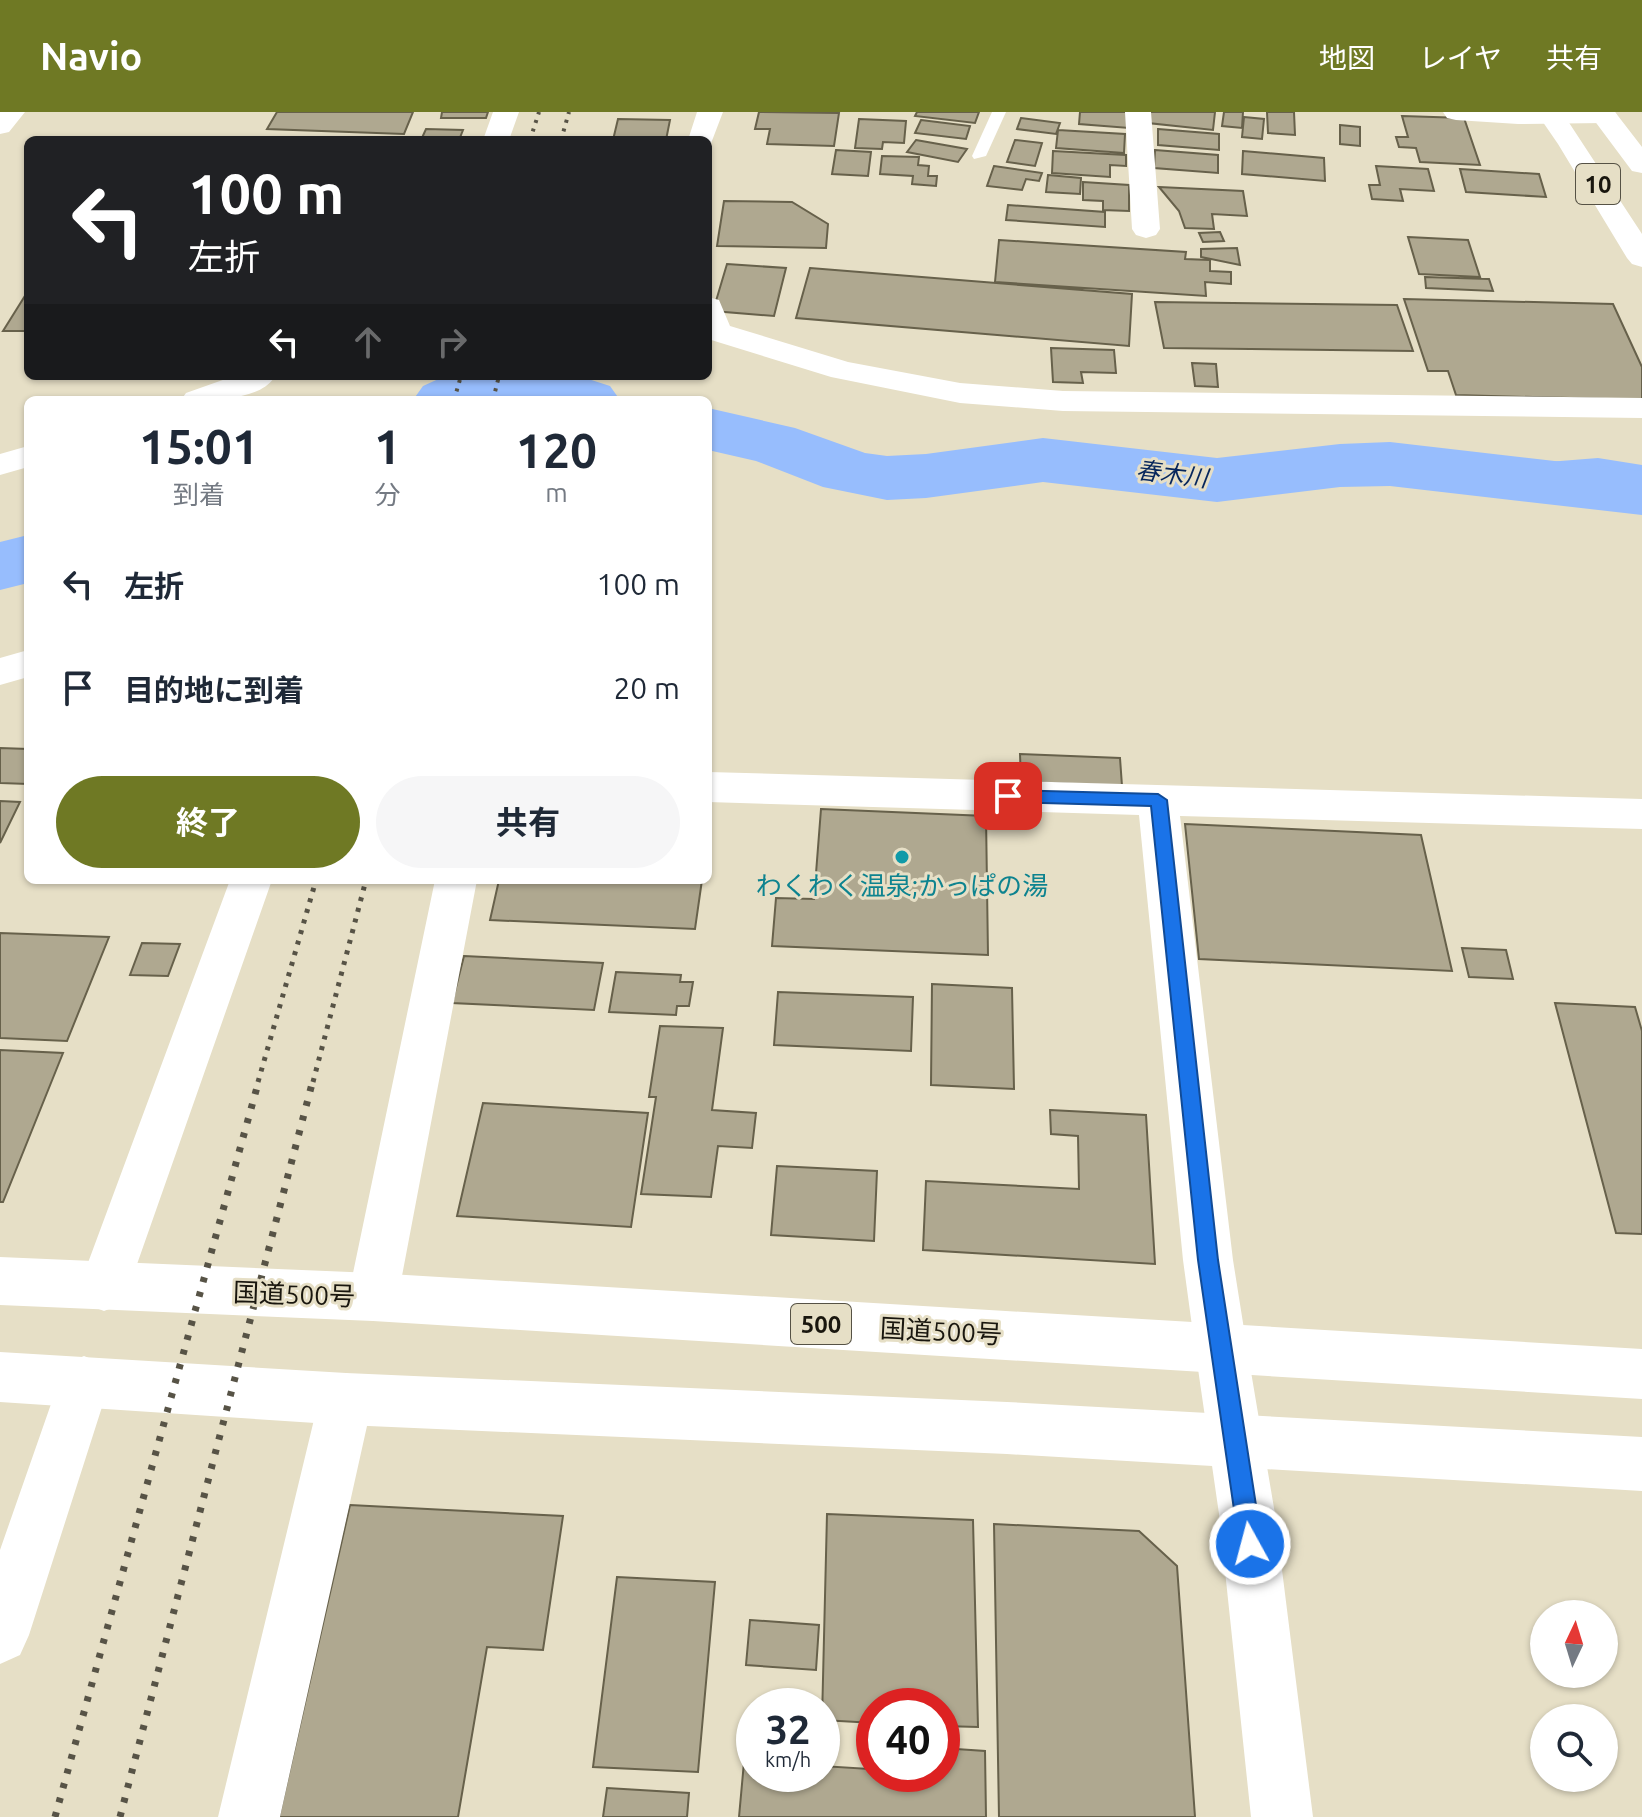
<!DOCTYPE html>
<html lang="ja">
<meta charset="utf-8">
<style>
body{margin:0;font-family:Ubuntu,"Noto Sans JP",sans-serif;background:#f6f6f7;color:#1f2937;height:100vh;display:flex;flex-direction:column;font-size:30px;white-space:nowrap}
*{box-sizing:border-box;margin:0}
p{font-size:26px;color:#747a83}
.icon{flex:none;width:44px;height:44px;fill:none;stroke:currentColor;stroke-width:2;stroke-linecap:round;stroke-linejoin:round}
.map{position:relative;flex:1;overflow:hidden}
.details{position:absolute;left:24px;top:284px;width:688px;height:488px;display:flex;flex-direction:column;background:#fff;border-radius:12px;box-shadow:0 2px 6px #0004}
.details>*{flex:none}
.top-card{position:absolute;left:24px;top:24px;width:688px;height:244px;border-radius:12px;box-shadow:0 2px 6px #0004;background:#202124;color:#fff;overflow:hidden}
.needle{width:52px;rotate:4deg}
.tools{position:absolute;left:1530px;top:1488px;display:grid;gap:16px}
.tools a{display:grid;place-items:center;width:88px;height:88px;border-radius:50%;background:#fff;box-shadow:0 2px 6px #0004;font-size:40px}
.speed{position:absolute;left:736px;top:1576px;display:flex;gap:16px;font-size:40px;font-weight:700;text-align:center}
.speed>*{display:grid;place-content:center;width:104px;height:104px;border-radius:50%;background:#fff;box-shadow:0 2px 6px #0004;line-height:1}
.speed small{font-size:20px;font-weight:400}
.speed .limit{border:12px solid #d22;background:#fff;color:#111}
.pin{position:absolute;display:grid;place-items:center;width:68px;height:68px;color:#fff;margin:-34px;border-radius:16px;box-shadow:0 4px 12px #0006}
.me{position:absolute;width:88px;margin:-44px;rotate:353deg;stroke-linejoin:round;filter:drop-shadow(0 0 6px #0008)}
.turn{display:flex;align-items:center;gap:28px;height:168px;padding:0 32px;font-size:36px}
.turn .icon{width:104px;height:104px;stroke-width:2.5}
.turn b{display:block;font-size:56px;line-height:68px}
.lanes{display:flex;align-items:center;height:76px;padding:0 32px;background:#0003;justify-content:center;gap:40px;direction:ltr}
.lanes .off{opacity:.35}
.eta{display:flex;justify-content:space-evenly;align-items:center;height:136px;text-align:center}
.eta b{font-size:48px;font-weight:700;line-height:56px}
.button{display:flex;gap:16px;margin-top:auto;padding:16px 32px}
.button a{flex:1;height:92px;border-radius:48px;background:#6f7924;color:#fff;font-size:32px;font-weight:700;line-height:92px;text-align:center}
.button a+a{background:#f6f6f7;color:#1f2937}
ul{padding:0;list-style:none}
li{display:flex;align-items:center;gap:24px;height:104px;padding:0 32px}
li div{flex:1}
li b{display:block;font-size:30px}
li em{font-style:normal}
header{display:flex;align-items:center;gap:48px;box-sizing:border-box;height:112px;padding:0 40px;background:#6f7924;color:#fff}
header strong{font-size:38px}
nav{display:flex;gap:44px;margin-inline-start:auto;font-size:28px}
.map>svg:first-child{display:block}
</style>
<header>
<strong>Navio</strong>
<nav><a>地図</a><a>レイヤ</a><a>共有</a></nav>
</header>
<div class="map">
<svg width="1642" height="1705" viewBox="0 0 1642 1705">
<rect width="100%" height="100%" fill="#e6dfc6"/>
<path fill="#97bdfd" d="M1598,346L1642,353V401L1523,373L1535,351Z"/>
<g fill="none" stroke-linecap="round" stroke-linejoin="round">
<path fill="#97bdfd" fill-rule="evenodd" d="M445,264H579L610,274L620,288H413L423,274Z
M708,296L795,316L865,341L887,344L926,342L1043,326L1217,346L1340,332L1390,330L1642,359V403L1390,374L1340,375L1217,390L1043,370L926,386L887,388L823,375L756,349L708,338Z
M28,423V471L0,478V430Z"/>
</g>
<path fill="#afa890" stroke="#67614b" stroke-width="2" d="M277,0H413L404,22L267,17Z
M442,0H488L486,6H441Z
M759,0L839,1L834,34L767,32L770,17H755Z
M917,0H979L975,11L915,4Z
M1080,0H1131L1129,16L1079,12Z
M1150,0H1215L1213,18L1148,11Z
M1224,0H1243L1242,16L1222,14Z
M1267,0H1294L1295,23L1268,21Z
M1402,4L1464,6L1480,53L1420,50L1416,36L1399,35L1396,25H1408Z
M1244,5L1264,7L1262,27L1242,25Z
M1021,6L1060,11L1056,22L1017,17Z
M618,7L670,8L666,28H613Z
M859,7L906,9L904,31L883,30L882,37L855,36Z
M921,8L970,14L966,27L915,21Z
M1340,13L1360,15V34L1340,32Z
M426,17L463,18L459,28H421Z
M1158,17L1219,22V38L1158,33Z
M1058,18L1125,22L1124,41L1056,36Z
M916,28L967,37L958,50L907,40Z
M1015,28L1042,31L1035,54L1007,50Z
M836,38L871,40L868,64L832,62Z
M1155,38L1218,43V61L1154,56Z
M1053,39L1126,43V54L1110,53V65L1052,61Z
M1243,39L1324,46L1325,69L1242,62Z
M882,44L919,45L918,53L929,54L928,64H937L936,74L912,72L913,64L880,62Z
M994,54L1042,61L1039,69L1026,67L1022,78L987,74Z
M1376,54L1428,57L1434,79L1400,77L1403,89L1372,87L1369,73H1380Z
M1460,57L1539,62L1546,85L1466,80Z
M1048,63L1081,66L1080,82L1046,80Z
M1083,70L1129,73V99L1103,98V89L1083,88Z
M1159,75L1243,79L1247,104L1212,102L1214,117L1185,116L1179,99Z
M724,89L792,90L828,112L826,136L717,134Z
M1008,93L1105,100V115L1006,108Z
M1220,120L1224,129L1203,130L1199,121Z
M1408,125L1468,128L1480,165L1419,162Z
M999,128L1186,140L1185,147L1210,148V159L1231,160V172L1205,170L1206,184L995,170Z
M1237,136L1240,153L1201,145V137Z
M727,152L786,156L774,204L713,199Z
M810,156L1132,182L1129,234L796,206Z
M1425,165L1489,167L1493,179L1426,176Z
M28,179V219H3Z
M1404,187L1613,192L1642,255V288L1456,283L1448,259H1428Z
M1155,190L1397,193L1413,239L1164,236Z
M1051,236L1114,238L1116,261L1081,260L1083,271L1053,270Z
M1192,251L1216,252L1218,275L1195,274Z
M0,636L28,637V672L0,671Z
M1020,642L1120,646L1122,674L1021,670Z
M0,689L20,690L0,731Z
M821,697L986,704L988,843L772,834L776,786L814,787Z
M1185,712L1421,723L1452,859L1199,847Z
M499,768H702L695,817L490,808Z
M0,821L109,825L67,929L0,926Z
M142,831L180,832L168,864L130,863Z
M1462,836L1506,838L1513,867L1469,865Z
M464,844L603,851L594,898L452,891Z
M616,860L681,863L680,870H693L689,894H677L676,903L609,900Z
M932,872L1012,876L1014,977L931,973Z
M778,880L913,885L911,939L774,933Z
M1555,891L1635,895L1642,919V1122L1616,1121Z
M660,914L723,916L712,998L756,1001L752,1036L718,1034L711,1085L641,1082L656,985H649Z
M0,938L63,941L3,1090H0Z
M483,991L648,1001L631,1115L457,1104Z
M1050,998L1146,1003L1155,1152L923,1138L926,1069L1079,1077L1078,1024L1051,1022Z
M777,1054L877,1059L874,1129L771,1123Z
M350,1393L563,1404L543,1538L487,1535L458,1705H279Z
M827,1402L973,1408L978,1615L942,1614V1594H874V1611L822,1608Z
M994,1412L1139,1419L1177,1454L1195,1705H999Z
M617,1465L715,1470L698,1660L593,1655Z
M750,1508L819,1513L816,1558L746,1553Z
M870,1632L874,1633V1662H942V1636L985,1639L986,1705H739L744,1650H754V1662H822V1654L869,1657Z
M607,1676L689,1681L687,1705H603Z"/>
<g fill="none" stroke-linecap="round" stroke-linejoin="round">
<path fill="#fff" fill-rule="evenodd" d="M992,0H1006L986,44L974,47L972,44Z"/>
<path fill="#fff" fill-rule="evenodd" d="M0,0H25L9,20L0,22Z
M493,0H519L509,28H483Z
M697,0H723L710,34H708V28H688Z
M1125,0H1151L1160,117L1156,123L1146,126L1136,123L1132,117Z
M1443,0H1615L1617,3L1613,9L1604,11L1518,12L1456,8L1447,6Z
M708,185L719,188L730,214L848,250L960,271L1063,279L1642,286V306L1063,299L960,291L831,265L708,227Z
M234,264L274,266C257,290 207,288 181,288L186,281Z
M28,334V355L0,363V342Z
M28,538V565L0,573V546Z
M708,660L1642,687V717L1180,704L1233,1148L1247,1236L1239,1254L1221,1261L1203,1254L1195,1236L1183,1148L1139,703L708,690Z
M230,768H272L129,1175L122,1192L104,1199L86,1192L79,1175Z
M435,768H477L398,1185L391,1202L373,1209L355,1202L348,1185Z
M346,1261L365,1269L373,1287L280,1705H218L319,1287L327,1269Z"/>
<path fill="#fff" fill-rule="evenodd" d="M1221,1211L1239,1218L1247,1236L1275,1402L1313,1705H1251L1219,1402L1195,1236L1203,1218Z
M84,1244L103,1252L110,1270L29,1523L20,1543L0,1552V1438L65,1252Z"/>
<path fill="#fff" fill-rule="evenodd" d="M1536,0H1562L1642,122V155L1632,152L1627,146L1558,32Z
M1588,0H1615L1642,35V61L1632,59Z
M0,1145L373,1161L1642,1237V1287L373,1209L0,1193Z
M0,1240L346,1261L1007,1290L1642,1325V1379L1007,1342L346,1313L0,1290Z"/>
<path stroke="#575346" stroke-width="4" stroke-dasharray="3 6" stroke-linecap="butt" d="M530,28L539,0
M561,28L569,0
M454,288L461,264
M493,288L499,264"/>
<path stroke="#575346" stroke-width="5" stroke-dasharray="4 7" stroke-linecap="butt" d="M258,970L316,768
M313,970L366,768"/>
<path stroke="#575346" stroke-width="7" stroke-dasharray="5 10" stroke-linecap="butt" d="M55,1705L259,968
M120,1705L313,968"/>
</g>
<path fill="#1a73e8" stroke="#114b97" stroke-width="2" d="M1008,678L1158,682L1167,688L1218,1148L1262,1432L1258,1440L1250,1444L1242,1440L1239,1432L1198,1148L1151,694L1008,690L1000,684Z"/>
<circle fill="#0f9aa8" stroke="#e6dfc6" stroke-width="3" cx="902" cy="745" r="8"/>
<g text-anchor="middle" dominant-baseline="central" stroke-width="6" stroke-linejoin="round" paint-order="stroke">
<g fill="#e6dfc6" stroke="#565245" stroke-width="2">
<rect x="1576" y="52" width="44" height="40" rx="6"/>
<rect x="791" y="1192" width="60" height="40" rx="6"/>
</g>
<g font-size="24" font-weight="bold" fill="#19160e">
<text x="1598" y="72">10</text>
<text x="821" y="1212">500</text>
</g>
<g font-size="24" font-style="italic" fill="#06265c" stroke="#e6dfc6">
<text transform="translate(1172 362) rotate(7)">春木川</text>
</g>
<g font-size="26" fill="#0d838f" stroke="#e6dfc6">
<text x="902" y="773">わくわく温泉;かっぱの湯</text>
</g>
<g font-size="26" fill="#19160e" stroke="#e6dfc6">
<text transform="translate(294 1182) rotate(2)">国道500号</text>
<text transform="translate(941 1219) rotate(3)">国道500号</text>
</g>
</g>
</svg>
<div class="tools">
<a><svg class="needle" viewBox="-14 -14 28 28"><path d="M0-13l5 13h-10z" fill="#e53935"/><path d="M0 13l5-13h-10z" fill="#747a83"/></svg></a>
<a><svg class="icon" aria-label="search" viewBox="0 0 24 24"><circle cx="10" cy="10" r="6"/><path d="M15 15l6 6"/></svg></a>
</div>
<div class="speed"><div>32<small>km/h</small></div><div class="limit">40</div></div>
<div class="pin" style="left:1008px;top:684px;background:#d93025"><svg class="icon" aria-label="arrive" viewBox="0 0 24 24"><path d="M6 21V4h12l-3 4 3 4H6"/></svg></div>
<svg class="me" style="left:1250px;top:1432px" viewBox="-20 -20 40 40"><circle r="17" fill="#1a73e8" stroke="#fff" stroke-width="3"/><path d="M0-11L8 9 0 5-8 9z" fill="#fff"/></svg>
<div class="top-card">
<div class="turn"><svg class="icon" aria-label="left" viewBox="0 0 24 24"><path d="M17 20v-9H6M10 6l-5 5 5 5"/></svg><div><b>100 m</b>左折</div></div>
<div class="lanes"><svg class="icon" aria-label="left" viewBox="0 0 24 24"><path d="M17 20v-9H6M10 6l-5 5 5 5"/></svg><svg class="icon off" aria-label="ahead" viewBox="0 0 24 24"><path d="M12 20V5M6 11l6-6 6 6"/></svg><svg class="icon off" aria-label="right" viewBox="0 0 24 24"><path d="M7 20v-9h11M14 6l5 5-5 5"/></svg></div>
</div>
<section class="details">
<div class="eta">
<div><b>15:01</b><p>到着</p></div>
<div><b>1</b><p>分</p></div>
<div><b>120</b><p>m</p></div>
</div>
<ul>
<li><svg class="icon" aria-label="left" viewBox="0 0 24 24"><path d="M17 20v-9H6M10 6l-5 5 5 5"/></svg><div><b>左折</b></div><em>100 m</em></li>
<li><svg class="icon" aria-label="arrive" viewBox="0 0 24 24"><path d="M6 21V4h12l-3 4 3 4H6"/></svg><div><b>目的地に到着</b></div><em>20 m</em></li>
</ul>
<div class="button"><a>終了</a><a>共有</a></div>
</section>
</div>
